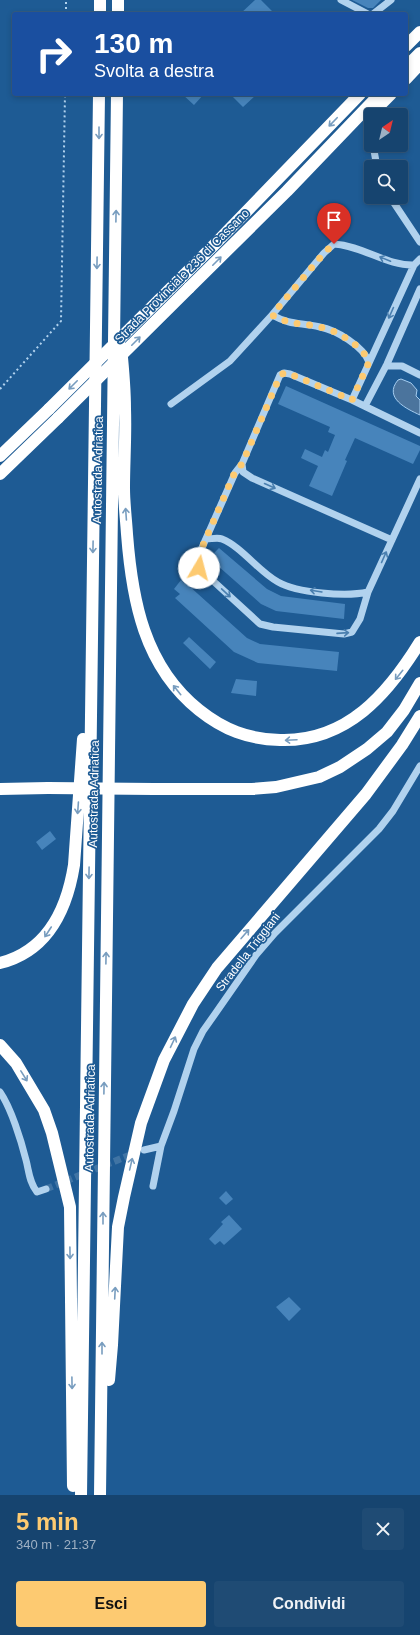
<!DOCTYPE html>
<html lang="it">
<meta charset="utf-8">
<style>
body{margin:0;font-family:Helvetica,sans-serif;background:#1f4b74;color:#f1f3f6;height:100vh;display:flex;flex-direction:column;font-size:15px;white-space:nowrap}
*{box-sizing:border-box;margin:0}
p{font-size:13px;color:#9eb0c3}
.icon{flex:none;width:22px;height:22px;fill:none;stroke:currentColor;stroke-width:2;stroke-linecap:round;stroke-linejoin:round}
.map{position:relative;height:1495px;overflow:hidden}
.side{display:flex;flex-direction:column;background:#16446f;flex:1}
.side>*{flex:none}
.top-card{position:absolute;left:12px;top:12px;width:396px;height:84px;border-radius:4px;box-shadow:0 2px 6px #0003,0 0 0 1px #355c82;background:#1a4fa0;color:#fff;overflow:hidden}
.needle{width:26px;rotate:35deg}
.tools{position:absolute;left:364px;top:108px;display:grid;gap:8px}
.tools a{display:grid;place-items:center;width:44px;height:44px;border-radius:4px;background:#16446f;box-shadow:0 2px 6px #0003,0 0 0 1px #355c82;font-size:20px}
.pin{position:absolute;display:grid;place-items:center;width:34px;height:34px;color:#fff;margin:-41px -17px;border-radius:50% 50% 50% 0;rotate:-45deg;box-shadow:0 0 4px #0007}
.pin .icon{rotate:45deg}
.me{position:absolute;width:44px;margin:-22px;rotate:8deg;stroke-linejoin:round;filter:drop-shadow(0 0 3px #0008)}
.turn{display:flex;align-items:center;gap:14px;height:84px;padding:0 16px;font-size:18px}
.turn .icon{width:52px;height:52px;stroke-width:2.5}
.turn b{display:block;font-size:28px;line-height:34px}
.round{display:grid;place-items:center;flex:none;width:42px;height:42px;border-radius:4px;background:#1f4b74}
.overview{display:flex;align-items:center;justify-content:space-between;height:68px;padding:0 16px}
h1{font-size:24px;font-weight:700;line-height:30px;color:#fdca71}
.action{display:flex;gap:8px;margin-top:auto;padding:8px 16px}
.action a{flex:1;height:46px;border-radius:4px;background:#fdca71;color:#111;font-size:16px;font-weight:700;line-height:46px;text-align:center}
.action a+a{background:#1f4b74;color:#f1f3f6}
.map>svg:first-child{display:block}
</style>
<div class="map">
<svg width="420" height="1495" viewBox="0 0 420 1495">
<rect width="100%" height="100%" fill="#1e5b94"/>
<path fill="#4b749d" stroke="#a5cdf0" d="M401,379L411,383L417,390L416,396L420,400V415C407,409 383,398 398,380Z"/>
<path fill="#4784bb" d="M255,0H261L275,14H240Z
M352,0H381L373,8H368Z
M182,94H204L194,105Z
M230,94H257L243,107Z
M286,386L420,446V450L413,464L355,438L345,460L347,461L332,496L309,486L318,466L301,458L305,449L322,457L325,450L328,452L335,435L328,432L330,427L278,404Z
M219,548L267,589L281,596L345,604L344,619L276,611L261,604L209,558Z
M181,580L187,586L188,585L247,638L260,644L339,652L337,671L258,663L234,652L175,598L180,594L174,589Z
M189,637L216,662L210,669L183,643Z
M236,679L257,681L256,696L231,693Z
M50,831L56,839L42,850L36,842Z
M226,1191L233,1199L226,1205L219,1198Z
M229,1215L242,1229L224,1245L220,1241L215,1245L209,1239L223,1224L221,1222Z
M289,1297L301,1309L289,1321L276,1307Z"/>
<g fill="none" stroke-linecap="round" stroke-linejoin="round">
<path stroke="#4074a4" stroke-width="7" stroke-dasharray="7 3.5" stroke-linecap="butt" d="M46,1189L135,1153"/>
<path stroke="#b1d2ee" stroke-width="2" stroke-dasharray="2 3" stroke-linecap="butt" d="M66,14V0
M0,389L61,321L65,94"/>
<path stroke="#b1d2ee" stroke-width="7" d="M341,0L368,14
M373,14L391,0
M373,145L377,167
M390,197L420,242
M272,315C292,326 300,322 320,327C336,330 363,346 369,362
M386,366H402L420,375
M352,400L414,265
M171,404L230,361L272,315L324,253L334,244C363,246 387,266 414,265L420,259
M365,406L387,364L420,289
M420,433L352,400L290,374L284,373L280,375L242,464L235,473L197,559L199,568L260,624L273,627L344,634L352,632L360,619L368,592L420,479
M242,464L243,472L252,478L392,540
M207,539C211,539 218,537 222,539C242,547 258,571 278,582C297,593 346,597 368,592
M0,1092C11,1108 21,1140 26,1160C29,1171 29,1182 37,1192L46,1189
M144,1150L161,1146L174,1111L194,1049L203,1031L215,1014L256,955L275,933L379,829L393,811L420,766
M153,1186L161,1146"/>
<path stroke="#fff" stroke-width="12" d="M100,14V0
M118,14V0
M406,46L420,32
M406,67L420,53
M406,79L420,64
M377,108L391,94
M180,279L215,244L360,94
M189,288L287,191L380,94
M121,347C123,367 125,388 125,409C126,435 124,462 124,488C124,503 126,518 127,534C132,600 144,666 199,710C224,730 248,739 280,740C347,742 388,694 420,642
M0,456L49,409
M0,474L58,418
M0,789L48,788
M154,789H252L276,787L319,777L340,767L367,749L387,732L404,710L420,683
M0,963C48,951 67,909 74,865L83,739
M0,1045L16,1063L44,1110L52,1133L70,1207L73,1486
M109,1380L112,1345L118,1227L124,1197L141,1123L164,1060L193,1004L217,968L366,794L402,745L420,716
M81,1495L99,94
M100,1495L117,94"/>
<path stroke="#fff" stroke-width="12" d="M49,409L180,279
M58,418L189,288
M48,788L154,789"/>
</g>
<defs><path id="oneway-shaft" d="M-6 0H5M1.5-3L5.5 0L1.5 3" fill="none" stroke-width="1.6" stroke-linecap="round" stroke-linejoin="round"/></defs>
<g stroke="#789dbf">
<use href="#oneway-shaft" transform="translate(333 122) rotate(134)"/>
<use href="#oneway-shaft" transform="translate(99 133) rotate(90)"/>
<use href="#oneway-shaft" transform="translate(116 216) rotate(-89)"/>
<use href="#oneway-shaft" transform="translate(217 261) rotate(-45)"/>
<use href="#oneway-shaft" transform="translate(97 263) rotate(91)"/>
<use href="#oneway-shaft" transform="translate(136 341) rotate(-45)"/>
<use href="#oneway-shaft" transform="translate(73 385) rotate(135)"/>
<use href="#oneway-shaft" transform="translate(126 514) rotate(-94)"/>
<use href="#oneway-shaft" transform="translate(93 547) rotate(91)"/>
<use href="#oneway-shaft" transform="translate(399 675) rotate(129)"/>
<use href="#oneway-shaft" transform="translate(177 690) rotate(-129)"/>
<use href="#oneway-shaft" transform="translate(291 740) rotate(177)"/>
<use href="#oneway-shaft" transform="translate(78 808) rotate(94)"/>
<use href="#oneway-shaft" transform="translate(89 873) rotate(91)"/>
<use href="#oneway-shaft" transform="translate(48 932) rotate(123)"/>
<use href="#oneway-shaft" transform="translate(245 934) rotate(-49)"/>
<use href="#oneway-shaft" transform="translate(106 958) rotate(-89)"/>
<use href="#oneway-shaft" transform="translate(173 1042) rotate(-65)"/>
<use href="#oneway-shaft" transform="translate(24 1076) rotate(58)"/>
<use href="#oneway-shaft" transform="translate(104 1088) rotate(-89)"/>
<use href="#oneway-shaft" transform="translate(131 1164) rotate(-77)"/>
<use href="#oneway-shaft" transform="translate(103 1218) rotate(-90)"/>
<use href="#oneway-shaft" transform="translate(70 1253) rotate(89)"/>
<use href="#oneway-shaft" transform="translate(115 1293) rotate(-87)"/>
<use href="#oneway-shaft" transform="translate(102 1348) rotate(-90)"/>
<use href="#oneway-shaft" transform="translate(72 1383) rotate(89)"/>
</g>
<g stroke="#4a7faf">
<use href="#oneway-shaft" transform="translate(385 259) rotate(-158)"/>
<use href="#oneway-shaft" transform="translate(391 313) rotate(114)"/>
<use href="#oneway-shaft" transform="translate(270 486) rotate(24)"/>
<use href="#oneway-shaft" transform="translate(384 557) rotate(-66)"/>
<use href="#oneway-shaft" transform="translate(316 591) rotate(-171)"/>
<use href="#oneway-shaft" transform="translate(226 593) rotate(43)"/>
<use href="#oneway-shaft" transform="translate(343 633) rotate(-4)"/>
</g>
<g fill="none" stroke-linecap="round" stroke-linejoin="round">
<path stroke="#fdca71" stroke-width="7" stroke-dasharray="0 12.6" d="M199,568L197,559L235,472L242,464L280,376L284,373L290,374L352,400L369,362C363,346 336,330 320,327C300,322 292,326 272,315L324,253L334,244"/>
</g>
<g text-anchor="middle" dominant-baseline="central" stroke-width="3.5" stroke-linejoin="round" paint-order="stroke">
<g font-size="12" fill="#fff" stroke="#1e5b94">
<text transform="translate(182 276) rotate(-45)">Strada Provinciale 236 di Cassano</text>
<text transform="translate(98 470) rotate(-89)">Autostrada Adriatica</text>
<text transform="translate(94 794) rotate(-89)">Autostrada Adriatica</text>
<text transform="translate(248 952) rotate(-52)">Stradella Triggiani</text>
<text transform="translate(90 1118) rotate(-89)">Autostrada Adriatica</text>
</g>
</g>
</svg>
<div class="tools">
<a><svg class="needle" viewBox="-14 -14 28 28"><path d="M0-13l5 13h-10z" fill="#e53935"/><path d="M0 13l5-13h-10z" fill="#9eb0c3"/></svg></a>
<a><svg class="icon" aria-label="search" viewBox="0 0 24 24"><circle cx="10" cy="10" r="6"/><path d="M15 15l6 6"/></svg></a>
</div>
<div class="pin" style="left:334px;top:244px;background:#d93025"><svg class="icon" aria-label="arrive" viewBox="0 0 24 24"><path d="M6 21V4h12l-3 4 3 4H6"/></svg></div>
<svg class="me" style="left:199px;top:568px" viewBox="-20 -20 40 40"><circle r="19" fill="#fff"/><path d="M0-13L10 11 0 6-10 11z" fill="#fdca71"/></svg>
<div class="top-card">
<div class="turn"><svg class="icon" aria-label="right" viewBox="0 0 24 24"><path d="M7 20v-9h11M14 6l5 5-5 5"/></svg><div><b>130 m</b>Svolta a destra</div></div>
</div>
</div>
<section class="side">
<div class="overview"><div><h1>5 min</h1><p>340 m · 21:37</p></div><a class="round"><svg class="icon" aria-label="close" viewBox="0 0 24 24"><path d="M6 6l12 12M18 6L6 18"/></svg></a></div>
<div class="action"><a>Esci</a><a>Condividi</a></div>
</section>
